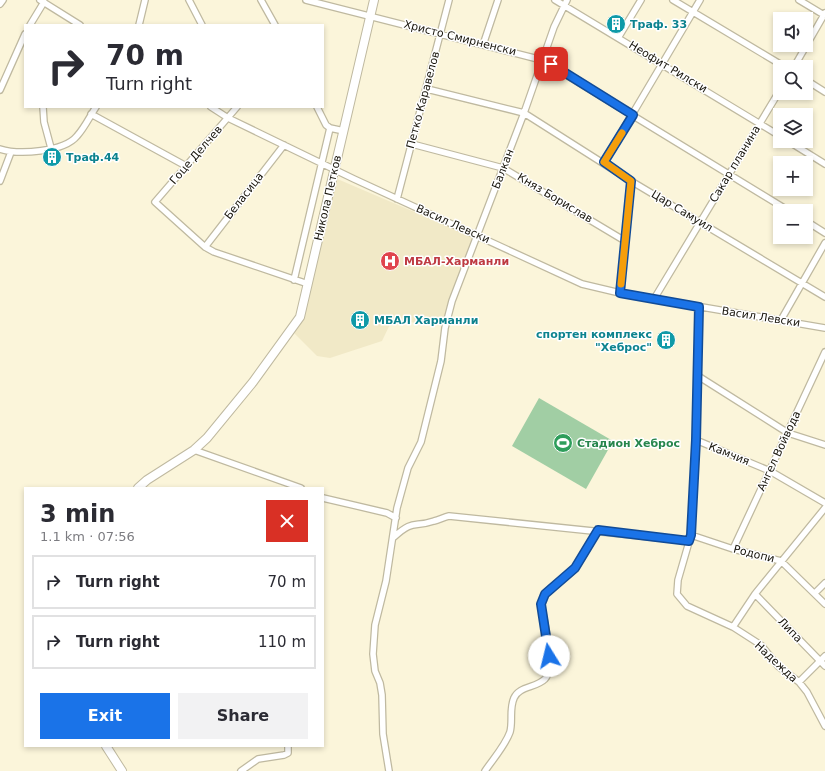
<!DOCTYPE html>
<meta charset="utf-8">
<style>
body{margin:0;font-family:"DejaVu Sans",sans-serif;background:#f2f2f3;color:#2b2b33;height:100vh;display:flex;flex-direction:column;font-size:15px;white-space:nowrap}
*{box-sizing:border-box;margin:0}
p{font-size:13px;color:#7c7c81}
.icon{flex:none;width:22px;height:22px;fill:none;stroke:currentColor;stroke-width:2;stroke-linecap:round;stroke-linejoin:round}
.map{position:relative;flex:1;overflow:hidden}
.details{position:absolute;left:24px;top:487px;width:300px;height:260px;display:flex;flex-direction:column;background:#fff;border-radius:0px;box-shadow:0 2px 6px #0003}
.details>*{flex:none}
.banner{position:absolute;left:24px;top:24px;width:300px;height:84px;border-radius:0px;box-shadow:0 2px 6px #0003;background:#fff;color:#2b2b33;overflow:hidden}
.controls{position:absolute;left:773px;top:12px;display:grid;gap:8px}
.controls a{display:grid;place-items:center;width:40px;height:40px;border-radius:0px;background:#fff;box-shadow:0 2px 6px #0003;font-size:20px}
.pin{position:absolute;display:grid;place-items:center;width:34px;height:34px;color:#fff;margin:-17px;border-radius:8px;box-shadow:0 2px 6px #0006}
.me{position:absolute;width:44px;margin:-22px;rotate:351deg;stroke-linejoin:round;filter:drop-shadow(0 0 3px #0008)}
.turn{display:flex;align-items:center;gap:14px;height:84px;padding:0 16px;font-size:18px}
.turn .icon{width:52px;height:52px;stroke-width:2.5}
.turn b{display:block;font-size:28px;line-height:34px}
.round{display:grid;place-items:center;flex:none;width:42px;height:42px;border-radius:0px;background:#f2f2f3}
.head{display:flex;align-items:center;justify-content:space-between;height:68px;padding:0 16px}
h1{font-size:24px;font-weight:800;line-height:30px}
.button{display:flex;gap:8px;margin-top:auto;padding:8px 16px}
.button a{flex:1;height:46px;border-radius:0px;background:#1a73e8;color:#fff;font-size:16px;font-weight:800;line-height:46px;text-align:center}
.button a+a{background:#f2f2f3;color:#2b2b33}
ul{padding:0;list-style:none}
li{display:flex;align-items:center;gap:12px;height:54px;margin:0 8px 6px;padding:0 8px;border:2px solid #e1e1e2;border-radius:0px}
li div{flex:1}
li b{display:block;font-size:15px}
li em{font-style:normal}
.map>svg:first-child{display:block}
</style>
<div class="map">
<svg width="825" height="771" viewBox="0 0 825 771">
<rect width="100%" height="100%" fill="#fbf5da"/>
<path fill="#f1e9c7" d="M335,178L473,237L443,326L392,320L382,341L330,358L317,356L293,332Z"/>
<path fill="#a1cea4" d="M539,398L613,441L586,489L512,446Z"/>
<g fill="none" stroke-linecap="round" stroke-linejoin="round">
<defs>
<path id="street" d="M40,0L80,25
M189,0L202,25
M261,0L275,25
M306,0L542,60L789,211
M555,0L780,136
M673,0L785,67
M799,0L824,15
M0,4L3,0
M30,25L44,2
M139,25L145,0
M618,38L641,0
M483,45L498,0
M794,67L825,13
M806,80L825,92
M427,89L524,113L631,181L825,297
M0,90L25,34
M43,107L44,122L51,148
M211,107L228,118L354,179L582,284L620,293L825,328
M237,107L155,202L205,247L214,252L308,284
M91,114L186,166
M330,128L344,131
M788,141L825,164
M412,144L503,168L625,241
M0,149C19,155 64,152 77,136C85,127 90,116 96,107
M604,162L700,0
M0,181L11,152
M397,199L449,0
M806,221L825,233
M205,247L284,145
M294,280L330,128L326,125L317,107
M620,293L631,181
M654,299L780,90
M699,307L696,440L691,535L678,580L677,594L687,606L733,627L761,645L778,666L799,682L807,692L825,726
M781,320L825,243
M698,376L788,433L825,445
M696,440L770,471L825,503
M194,450L301,488
M323,498L387,513L396,518
M691,535L733,549L781,561L825,604
M394,537C414,519 413,528 434,521C439,520 444,517 449,516L689,541
M733,549L825,352
M815,593L825,583
M755,594L825,666
M733,627L755,594L825,508
M799,682L825,656
M241,771L258,759L284,755L288,753V746
M389,771L383,734L382,695L380,683L375,671L373,654L375,625L386,581L397,508L408,468L421,442L441,361L445,328L452,301L524,113L554,27L567,0
M485,771C493,759 505,746 510,732C513,721 509,709 514,698C519,686 536,688 545,679C555,670 544,618 541,604L545,594L575,569L598,530"/>
<path id="secondary" d="M138,488L147,480L194,450L207,438L253,382L300,317L374,0
M106,746L122,771"/>
</defs>
<use href="#street" stroke="#bfb9a0" stroke-width="8"/>
<use href="#secondary" stroke="#bfb9a0" stroke-width="10"/>
<use href="#street" stroke="#fff" stroke-width="5.5"/>
<use href="#secondary" stroke="#fff" stroke-width="8"/>
</g>
<g fill="none" stroke-linecap="round" stroke-linejoin="round">
<defs>
<path id="route" d="M549,656L541,604L545,594L575,568L598,530L689,541L691,535L696,440L699,307L620,293L631,181L604,162L633,115L551,64"/>
</defs>
<use href="#route" stroke="#114b97" stroke-width="10"/>
<use href="#route" stroke="#1a73e8" stroke-width="7"/>
<path stroke="#f59e0b" stroke-width="7" d="M621,284L631,181L604,162L622,133"/>
</g>
<defs>
<symbol id="building-disc" viewBox="-11 -11 22 22"><circle r="9.5" fill="#0f9aa8" stroke="#fff"/><path d="M-4-6H4V6H1V3H-1V6H-4ZM-2.5-4.3h1.7v1.8h-1.7ZM.8-4.3h1.7v1.8H.8ZM-2.5-1h1.7V.8h-1.7ZM.8-1h1.7V.8H.8Z" fill="#fff"/></symbol>
<symbol id="hospital-disc" viewBox="-11 -11 22 22"><circle r="9.5" fill="#e0444e" stroke="#fff"/><path d="M-5-5h3v3.5h4V-5h3V5h-3V1.5h-4V5h-3Z" fill="#fff"/></symbol>
<symbol id="stadium-disc" viewBox="-11 -11 22 22"><circle r="9.5" fill="#2e9e5b" stroke="#fff"/><path d="M0-5a6.5 5 0 1 0 0 10a6.5 5 0 1 0 0-10ZM-3.5-1.8h7v3.6h-7Z" fill="#fff"/></symbol>
</defs>
<g fill-rule="evenodd">
<use href="#building-disc" x="605" y="13" width="22" height="22"/>
<use href="#building-disc" x="41" y="146" width="22" height="22"/>
<use href="#hospital-disc" x="379" y="250" width="22" height="22"/>
<use href="#building-disc" x="349" y="309" width="22" height="22"/>
<use href="#building-disc" x="655" y="329" width="22" height="22"/>
<use href="#stadium-disc" x="552" y="432" width="22" height="22"/>
</g>
<g text-anchor="middle" dominant-baseline="central" stroke-width="3" stroke-linejoin="round" paint-order="stroke">
<g font-size="11" font-weight="bold" fill="#0d838f" stroke="#fff" text-anchor="start">
<text x="630" y="24">Траф. 33</text>
<text x="66" y="157">Траф.44</text>
<text x="374" y="320">МБАЛ Харманли</text>
<text x="652" y="334" text-anchor="end">спортен комплекс<tspan x="652" dy="13">"Хеброс"</tspan></text>
</g>
<g font-size="11" fill="#17140b" stroke="#fff">
<text transform="translate(460 38) rotate(14)">Христо Смирненски</text>
<text transform="translate(668 67) rotate(31)">Неофит Рилски</text>
<text transform="translate(423 100) rotate(-75)">Петко Каравелов</text>
<text transform="translate(196 155) rotate(-49)">Гоце Делчев</text>
<text transform="translate(735 164) rotate(-59)">Сакар планина</text>
<text transform="translate(503 169) rotate(-69)">Балкан</text>
<text transform="translate(244 196) rotate(-52)">Беласица</text>
<text transform="translate(328 198) rotate(-77)">Никола Петков</text>
<text transform="translate(555 198) rotate(31)">Княз Борислав</text>
<text transform="translate(682 211) rotate(31)">Цар Самуил</text>
<text transform="translate(453 224) rotate(24)">Васил Левски</text>
<text transform="translate(761 317) rotate(9)">Васил Левски</text>
<text transform="translate(779 451) rotate(-65)">Ангел Войвода</text>
<text transform="translate(729 454) rotate(22)">Камчия</text>
<text transform="translate(754 554) rotate(14)">Родопи</text>
<text transform="translate(790 630) rotate(46)">Липа</text>
<text transform="translate(776 662) rotate(43)">Надежда</text>
</g>
<g font-size="11" font-weight="bold" fill="#be3a42" stroke="#fff" text-anchor="start">
<text x="404" y="261">МБАЛ-Харманли</text>
</g>
<g font-size="11" font-weight="bold" fill="#27864d" stroke="#fff" text-anchor="start">
<text x="577" y="443">Стадион Хеброс</text>
</g>
</g>
</svg>
<div class="controls">
<a><svg class="icon" aria-label="sound" viewBox="0 0 24 24"><path d="M4 9h4l5-4v14l-5-4H4zM17 9q2 3 0 6"/></svg></a>
<a><svg class="icon" aria-label="search" viewBox="0 0 24 24"><circle cx="10" cy="10" r="6"/><path d="M15 15l6 6"/></svg></a>
<a><svg class="icon" aria-label="layers" viewBox="0 0 24 24"><path d="M12 4l9 5-9 5-9-5zM3 14l9 5 9-5"/></svg></a>
<a>+</a>
<a>−</a>
</div>
<div class="pin" style="left:551px;top:64px;background:#d93025"><svg class="icon" aria-label="arrive" viewBox="0 0 24 24"><path d="M6 21V4h12l-3 4 3 4H6"/></svg></div>
<svg class="me" style="left:549px;top:656px" viewBox="-20 -20 40 40"><circle r="19" fill="#fff"/><path d="M0-13L10 11 0 6-10 11z" fill="#1a73e8"/></svg>
<div class="banner">
<div class="turn"><svg class="icon" aria-label="right" viewBox="0 0 24 24"><path d="M7 20v-9h11M14 6l5 5-5 5"/></svg><div><b>70 m</b>Turn right</div></div>
</div>
<section class="details">
<div class="head"><div><h1>3 min</h1><p>1.1 km · 07:56</p></div><a class="round" style="background:#d93025;color:#fff"><svg class="icon" aria-label="close" viewBox="0 0 24 24"><path d="M6 6l12 12M18 6L6 18"/></svg></a></div>
<ul>
<li><svg class="icon" aria-label="right" viewBox="0 0 24 24"><path d="M7 20v-9h11M14 6l5 5-5 5"/></svg><div><b>Turn right</b></div><em>70 m</em></li>
<li><svg class="icon" aria-label="right" viewBox="0 0 24 24"><path d="M7 20v-9h11M14 6l5 5-5 5"/></svg><div><b>Turn right</b></div><em>110 m</em></li>
</ul>
<div class="button"><a>Exit</a><a>Share</a></div>
</section>
</div>
